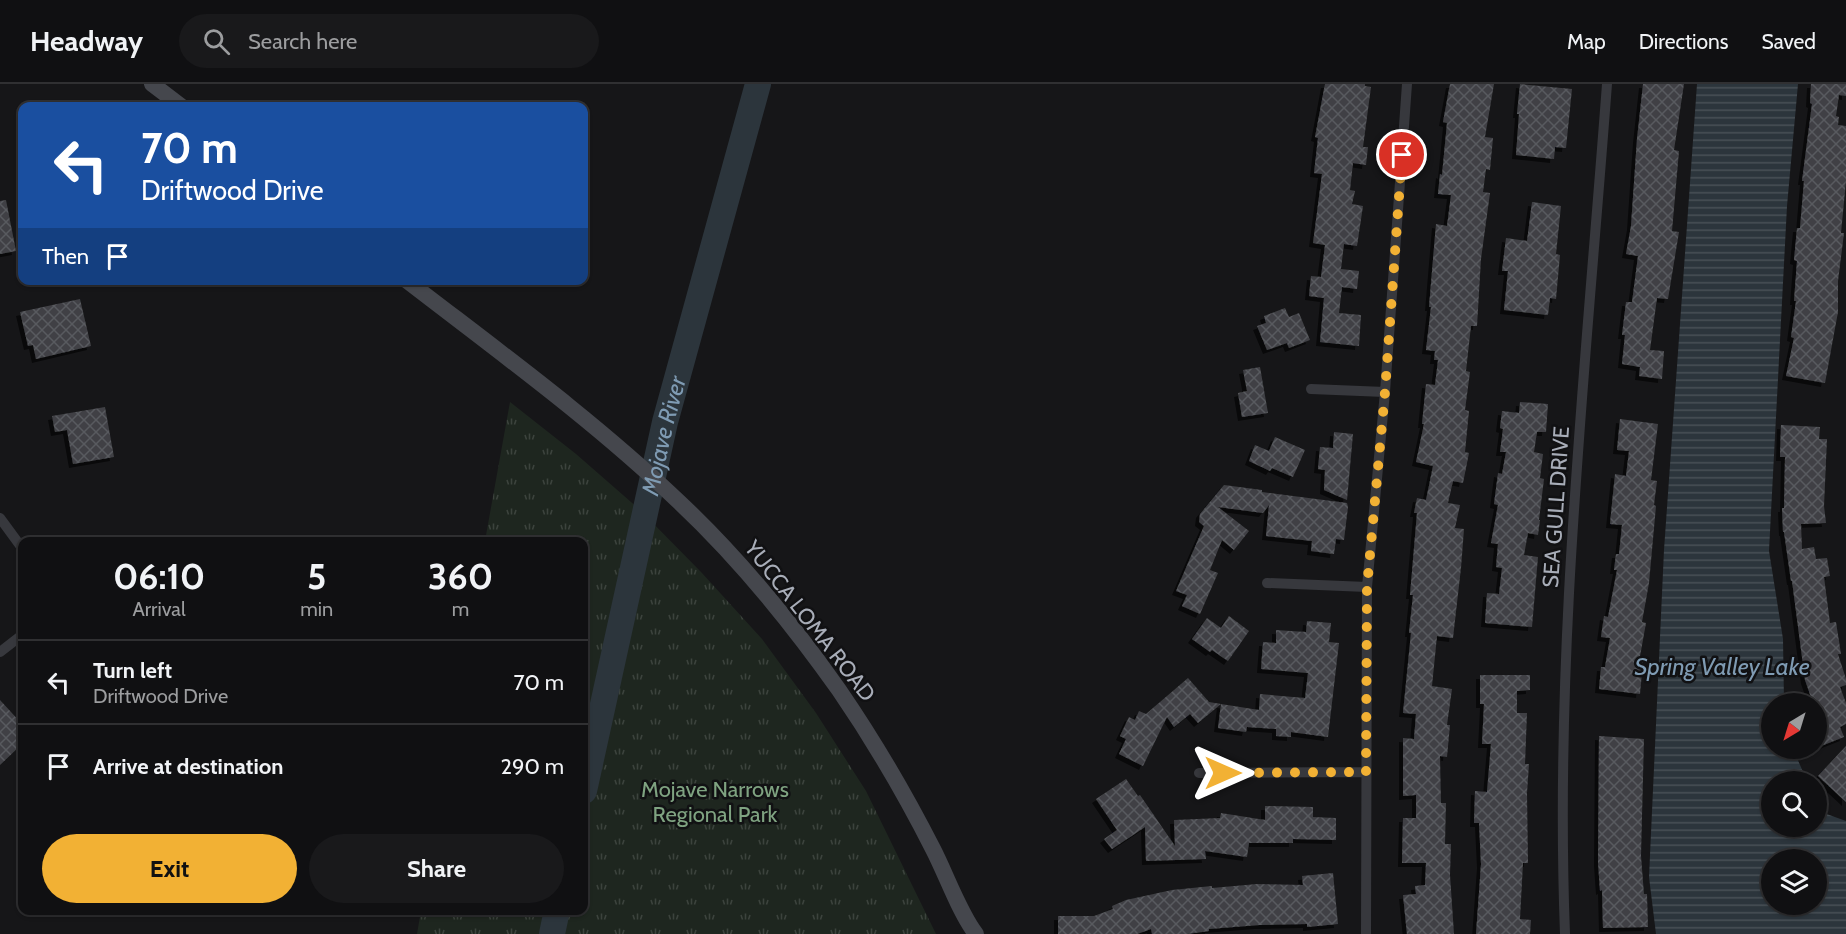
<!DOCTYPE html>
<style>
body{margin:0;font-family:Cabin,sans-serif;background:#19191b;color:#f1f3f6;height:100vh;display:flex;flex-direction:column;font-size:22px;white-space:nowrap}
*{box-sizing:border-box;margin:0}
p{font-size:20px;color:#9c9d9f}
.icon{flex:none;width:33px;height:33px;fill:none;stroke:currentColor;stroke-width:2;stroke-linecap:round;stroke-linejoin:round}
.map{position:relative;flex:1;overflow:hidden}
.drawer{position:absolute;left:18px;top:453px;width:570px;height:378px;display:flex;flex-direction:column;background:#101012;border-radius:12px;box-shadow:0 2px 4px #0004,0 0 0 2px #303032}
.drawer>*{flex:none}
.hud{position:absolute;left:18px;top:18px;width:570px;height:183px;border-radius:12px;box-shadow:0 2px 4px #0004,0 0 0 2px #303032;background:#1a4fa0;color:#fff;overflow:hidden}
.needle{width:39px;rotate:218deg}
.controls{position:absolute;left:1761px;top:609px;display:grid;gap:12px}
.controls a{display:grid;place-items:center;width:66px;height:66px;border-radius:50%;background:#101012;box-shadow:0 2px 4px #0004,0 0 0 2px #303032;font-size:30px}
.pin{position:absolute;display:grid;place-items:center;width:51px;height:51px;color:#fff;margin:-26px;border:3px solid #fff;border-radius:50%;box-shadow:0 2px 6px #0007}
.me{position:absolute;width:66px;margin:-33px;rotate:90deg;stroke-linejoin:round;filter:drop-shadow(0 0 4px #0008)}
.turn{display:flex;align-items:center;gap:21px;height:126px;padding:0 24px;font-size:27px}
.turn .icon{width:78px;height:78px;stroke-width:2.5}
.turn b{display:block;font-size:42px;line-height:51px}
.then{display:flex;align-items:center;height:57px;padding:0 24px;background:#0003;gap:12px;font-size:22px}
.eta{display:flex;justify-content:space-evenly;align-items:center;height:102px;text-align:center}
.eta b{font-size:36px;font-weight:800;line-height:42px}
.button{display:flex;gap:12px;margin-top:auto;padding:12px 24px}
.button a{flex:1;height:69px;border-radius:36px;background:#f2b134;color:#111;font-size:24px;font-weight:800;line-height:69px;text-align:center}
.button a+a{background:#19191b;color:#f1f3f6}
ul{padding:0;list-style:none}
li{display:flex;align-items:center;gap:18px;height:84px;padding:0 24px;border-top:2px solid #303032}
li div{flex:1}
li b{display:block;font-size:22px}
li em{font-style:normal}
header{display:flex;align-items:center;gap:36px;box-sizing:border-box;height:84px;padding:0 30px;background:#101012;border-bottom:2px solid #303032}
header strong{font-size:28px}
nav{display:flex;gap:33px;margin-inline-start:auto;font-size:21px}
.search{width:420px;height:54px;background:#19191b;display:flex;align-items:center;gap:15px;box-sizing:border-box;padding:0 21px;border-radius:33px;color:#9c9d9f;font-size:22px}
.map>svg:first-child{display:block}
</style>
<header>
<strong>Headway</strong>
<div class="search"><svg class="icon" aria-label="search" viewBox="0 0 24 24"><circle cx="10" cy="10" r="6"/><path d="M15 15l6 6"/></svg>Search here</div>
<nav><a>Map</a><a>Directions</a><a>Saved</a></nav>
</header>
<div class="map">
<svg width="1846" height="850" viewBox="0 0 1846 850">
<defs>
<pattern id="park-tufts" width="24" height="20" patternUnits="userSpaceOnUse" patternTransform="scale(1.5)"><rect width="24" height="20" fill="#1e261f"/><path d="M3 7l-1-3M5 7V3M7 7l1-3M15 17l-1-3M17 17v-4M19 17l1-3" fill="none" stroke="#3c433d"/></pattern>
<pattern id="water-rules" width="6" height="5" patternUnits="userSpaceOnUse" patternTransform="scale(1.5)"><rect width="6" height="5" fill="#2c353c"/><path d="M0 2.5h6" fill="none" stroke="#485056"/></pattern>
<pattern id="building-cross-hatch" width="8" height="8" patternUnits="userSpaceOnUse" patternTransform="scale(1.5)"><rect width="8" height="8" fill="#404145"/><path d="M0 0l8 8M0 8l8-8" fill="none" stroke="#595a5e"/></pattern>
<filter id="shadow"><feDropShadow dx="-4" dy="4" stdDeviation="0" flood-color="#0009"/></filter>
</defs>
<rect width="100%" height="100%" fill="#161618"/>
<path fill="url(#park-tufts)" d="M510,318L576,370L639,425L701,488L762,555L816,629L866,707L936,850H417L421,827L584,826V458L485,457Z"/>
<path fill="url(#water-rules)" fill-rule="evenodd" d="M1697,0H1798L1787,122L1769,467L1783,555L1784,619L1772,620V664L1793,665L1807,697L1772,698V742H1816L1817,719L1821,728L1846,737V850H1656L1649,793L1664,466ZM1772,776H1816V820H1772Z"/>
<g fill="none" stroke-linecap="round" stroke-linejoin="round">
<g stroke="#2c353c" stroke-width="26">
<path id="s1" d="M584,707L665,338L758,0"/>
<path d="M552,850L557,826"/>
</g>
</g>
<path fill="url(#building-cross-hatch)" filter="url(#shadow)" d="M1325,0H1365V2L1371,3L1363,63H1368L1366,81L1353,79L1350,106L1355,107L1352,120L1363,122L1357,162L1344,160L1341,185L1359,187L1357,205L1342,203L1339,229L1361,231L1359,262L1320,258L1324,214L1309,212L1311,192L1321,193L1325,161L1313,159L1322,90L1314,89L1318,54L1315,53Z
M1450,0H1494L1485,53L1493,54L1490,86L1486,85L1483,108L1490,109L1481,175L1477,242H1471L1466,287L1470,288L1465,326L1469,327L1465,368L1469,369L1463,399L1453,397L1448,419L1460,421L1455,444L1464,445L1461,484L1453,554L1437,552L1432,602L1452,605L1447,641H1450L1447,673L1440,672L1441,719H1446L1445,760H1451L1450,791L1454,850H1407L1403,811L1416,810L1415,802L1425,801L1426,779H1402L1403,734H1416V711L1403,712V654L1414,655L1416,630L1403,629L1411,549H1409L1413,511H1410L1417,429H1414L1417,414L1426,416L1433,382L1416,378L1424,340H1422L1426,300L1435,301L1438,276H1434L1435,267L1426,266L1431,223H1429L1436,140L1447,142L1451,111L1438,110L1440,90L1442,91L1447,39L1443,38Z
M1520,0L1572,5L1566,64L1555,63L1554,75L1516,71L1519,30H1517Z
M1643,0H1684L1674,66L1679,67L1672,147L1679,148L1668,215L1657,214L1650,266L1664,267L1662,295L1639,292L1640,283L1622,280L1625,251H1622L1626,218H1632L1638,172L1626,170L1631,142L1637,55Z
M1811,0H1846V12L1839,11L1836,32L1839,33L1838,41L1846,42V97L1841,149H1844L1838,197V228L1825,299L1786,292L1794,254L1791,253L1796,217H1794L1797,177L1794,176L1797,144H1800L1804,97H1802L1812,20L1810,19Z
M6,116L16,167L0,170V117Z
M1532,118L1561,122L1556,170L1560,171L1556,215L1550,214L1548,231L1504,226L1508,187H1502L1506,154L1527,157Z
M80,215L91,262L36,275L33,261L28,262L20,228Z
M1285,224L1289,233L1299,229L1310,256L1289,264L1287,259L1267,266L1257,242L1266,239L1264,232Z
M1260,283L1268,329L1242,333L1238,309L1247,307L1243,286Z
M1520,318L1548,320L1546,348H1537L1534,368L1543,370L1540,394L1544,395L1539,436H1540L1538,451L1528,449L1524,471L1538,473L1532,543L1485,539L1487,509L1499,510L1502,484L1496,483L1498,460L1491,459L1498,421L1494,420L1498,389L1502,390L1506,368H1500L1503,345L1500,344L1502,327L1519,329Z
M105,323L114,373L73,380L67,346L55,348L52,332Z
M1620,335L1658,340L1651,396L1657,397L1654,421L1656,422L1649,499L1642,538L1646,539L1639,578H1643L1640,610L1599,605L1601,583H1605L1610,554L1601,553L1604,532L1608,533L1617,486H1614L1616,470H1619L1622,441L1610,440L1615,390L1626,392L1629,367L1617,366Z
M1781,341L1820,343L1819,355H1827L1824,422L1826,439L1801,440L1802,465L1814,463L1816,475L1827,474L1830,492L1824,493L1830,539L1836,538L1841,570H1838L1846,595V601L1840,603L1846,619V640L1840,643L1844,653L1816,664V618L1813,619L1805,596L1792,497H1791L1784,448H1783L1782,424H1784L1785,373H1780Z
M1334,348L1353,350L1347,416L1324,406L1325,386L1318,385L1320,363L1333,364Z
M1275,353L1305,366L1293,393L1272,384L1270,387L1249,377L1255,361L1269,367Z
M1224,401L1262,406V408L1347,419L1348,423L1344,456L1336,455L1334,470L1311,467L1312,457L1266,452L1269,421L1263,429L1218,423L1249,447L1234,466L1222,456L1210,486L1218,489L1200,530L1182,522L1187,511L1176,507L1204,442L1199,438L1200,430Z
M1229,532L1249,547L1228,577L1212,566L1210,568L1192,555L1207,534L1221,544Z
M1307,537L1331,539L1329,558L1339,559L1328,653L1291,648V653L1276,652V645L1247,643L1246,648L1218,644L1221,620L1259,626L1260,610L1305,614L1308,589L1261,585L1263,558L1276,559V546L1306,548Z
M1480,591H1530V606L1517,607V629H1527L1525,680H1529L1527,709L1528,779H1523L1520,835L1531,836L1530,850H1476L1481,780L1479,739H1474L1475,707L1487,708L1491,660H1482L1484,620H1480Z
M1188,594L1209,618L1221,620L1198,639L1190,630L1174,643L1167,633L1143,682L1119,670L1126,655L1120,652L1129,633L1135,636L1139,627L1146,630Z
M0,616L22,640V660L0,681Z
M1599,652L1644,655L1641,772L1644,810H1647L1648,843L1603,844L1602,806L1600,807L1598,778Z
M1846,662V718L1818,692Z
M1126,695L1138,712L1140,711L1175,762L1174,736L1220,734L1221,729L1265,736V722L1313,723V733L1336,734V756L1293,755V759H1249L1247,773L1205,767L1206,775L1146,777L1145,743L1112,765L1104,755L1117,746L1096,715Z
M1333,789L1338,840L1307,843V840L1259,841L1209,845V847L1187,850H1152L1151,845L1137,850H1058V832H1094L1113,825L1112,822L1126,816L1172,806L1212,802V804L1257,800L1303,801L1302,792Z"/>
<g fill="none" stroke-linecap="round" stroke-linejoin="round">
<path stroke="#37383d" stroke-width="10" d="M1311,305L1385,308
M0,434L22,464
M1267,499L1367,503
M0,568L22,551
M1199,689L1366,688
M1366,850L1367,503L1385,308L1407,0
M1565,850C1554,566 1586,282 1607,0"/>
<path stroke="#45474d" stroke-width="16" d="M152,0L181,22
M406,196C498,267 593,336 677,416C738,473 791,538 839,606C874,657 905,710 933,765C946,790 960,830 976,850"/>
</g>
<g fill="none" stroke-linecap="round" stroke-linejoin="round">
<path stroke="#f2b134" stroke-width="10" stroke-dasharray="0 18" d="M1223,689L1366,688L1367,503L1385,308L1402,71"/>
</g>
<g text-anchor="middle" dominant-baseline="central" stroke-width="5" stroke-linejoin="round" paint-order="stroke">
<g font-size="22" fill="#a8adb8" stroke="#111113">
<text transform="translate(1556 423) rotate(-86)">SEA GULL DRIVE</text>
<text transform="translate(810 537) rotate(52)">YUCCA LOMA ROAD</text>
</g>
<g font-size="22" fill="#7fa381" stroke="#111113">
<text x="715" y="705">Mojave Narrows<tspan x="715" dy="25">Regional Park</tspan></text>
</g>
<g font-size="24" font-style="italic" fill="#7f9bb3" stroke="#111113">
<text stroke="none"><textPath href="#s1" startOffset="364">Mojave River</textPath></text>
<text x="1722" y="582">Spring Valley Lake</text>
</g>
</g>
</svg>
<div class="controls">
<a><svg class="needle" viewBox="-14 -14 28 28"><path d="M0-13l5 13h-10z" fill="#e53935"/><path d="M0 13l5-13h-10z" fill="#9c9d9f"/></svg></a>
<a><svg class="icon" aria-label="search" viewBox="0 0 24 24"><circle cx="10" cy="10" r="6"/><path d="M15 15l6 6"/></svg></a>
<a><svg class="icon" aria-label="layers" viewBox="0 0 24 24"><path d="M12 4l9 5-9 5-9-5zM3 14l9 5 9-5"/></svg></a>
</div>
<div class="pin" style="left:1402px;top:71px;background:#d93025"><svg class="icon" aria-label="arrive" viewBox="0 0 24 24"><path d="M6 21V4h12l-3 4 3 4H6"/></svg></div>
<svg class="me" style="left:1223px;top:689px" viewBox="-20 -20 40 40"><path d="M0-17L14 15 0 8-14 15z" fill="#f2b134" stroke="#fff" stroke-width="4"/></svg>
<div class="hud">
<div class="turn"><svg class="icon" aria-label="left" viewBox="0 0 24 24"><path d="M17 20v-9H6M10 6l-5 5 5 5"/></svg><div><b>70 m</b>Driftwood Drive</div></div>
<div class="then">Then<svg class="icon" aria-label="arrive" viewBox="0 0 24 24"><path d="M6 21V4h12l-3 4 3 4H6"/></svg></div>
</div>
<section class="drawer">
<div class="eta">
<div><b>06:10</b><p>Arrival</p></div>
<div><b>5</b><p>min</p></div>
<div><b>360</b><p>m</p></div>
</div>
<ul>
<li><svg class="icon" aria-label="left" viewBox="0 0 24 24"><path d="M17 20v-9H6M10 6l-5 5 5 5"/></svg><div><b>Turn left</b><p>Driftwood Drive</p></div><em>70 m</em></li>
<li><svg class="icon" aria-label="arrive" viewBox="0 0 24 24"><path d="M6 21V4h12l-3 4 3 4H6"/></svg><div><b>Arrive at destination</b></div><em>290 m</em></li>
</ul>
<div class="button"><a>Exit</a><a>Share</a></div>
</section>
</div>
